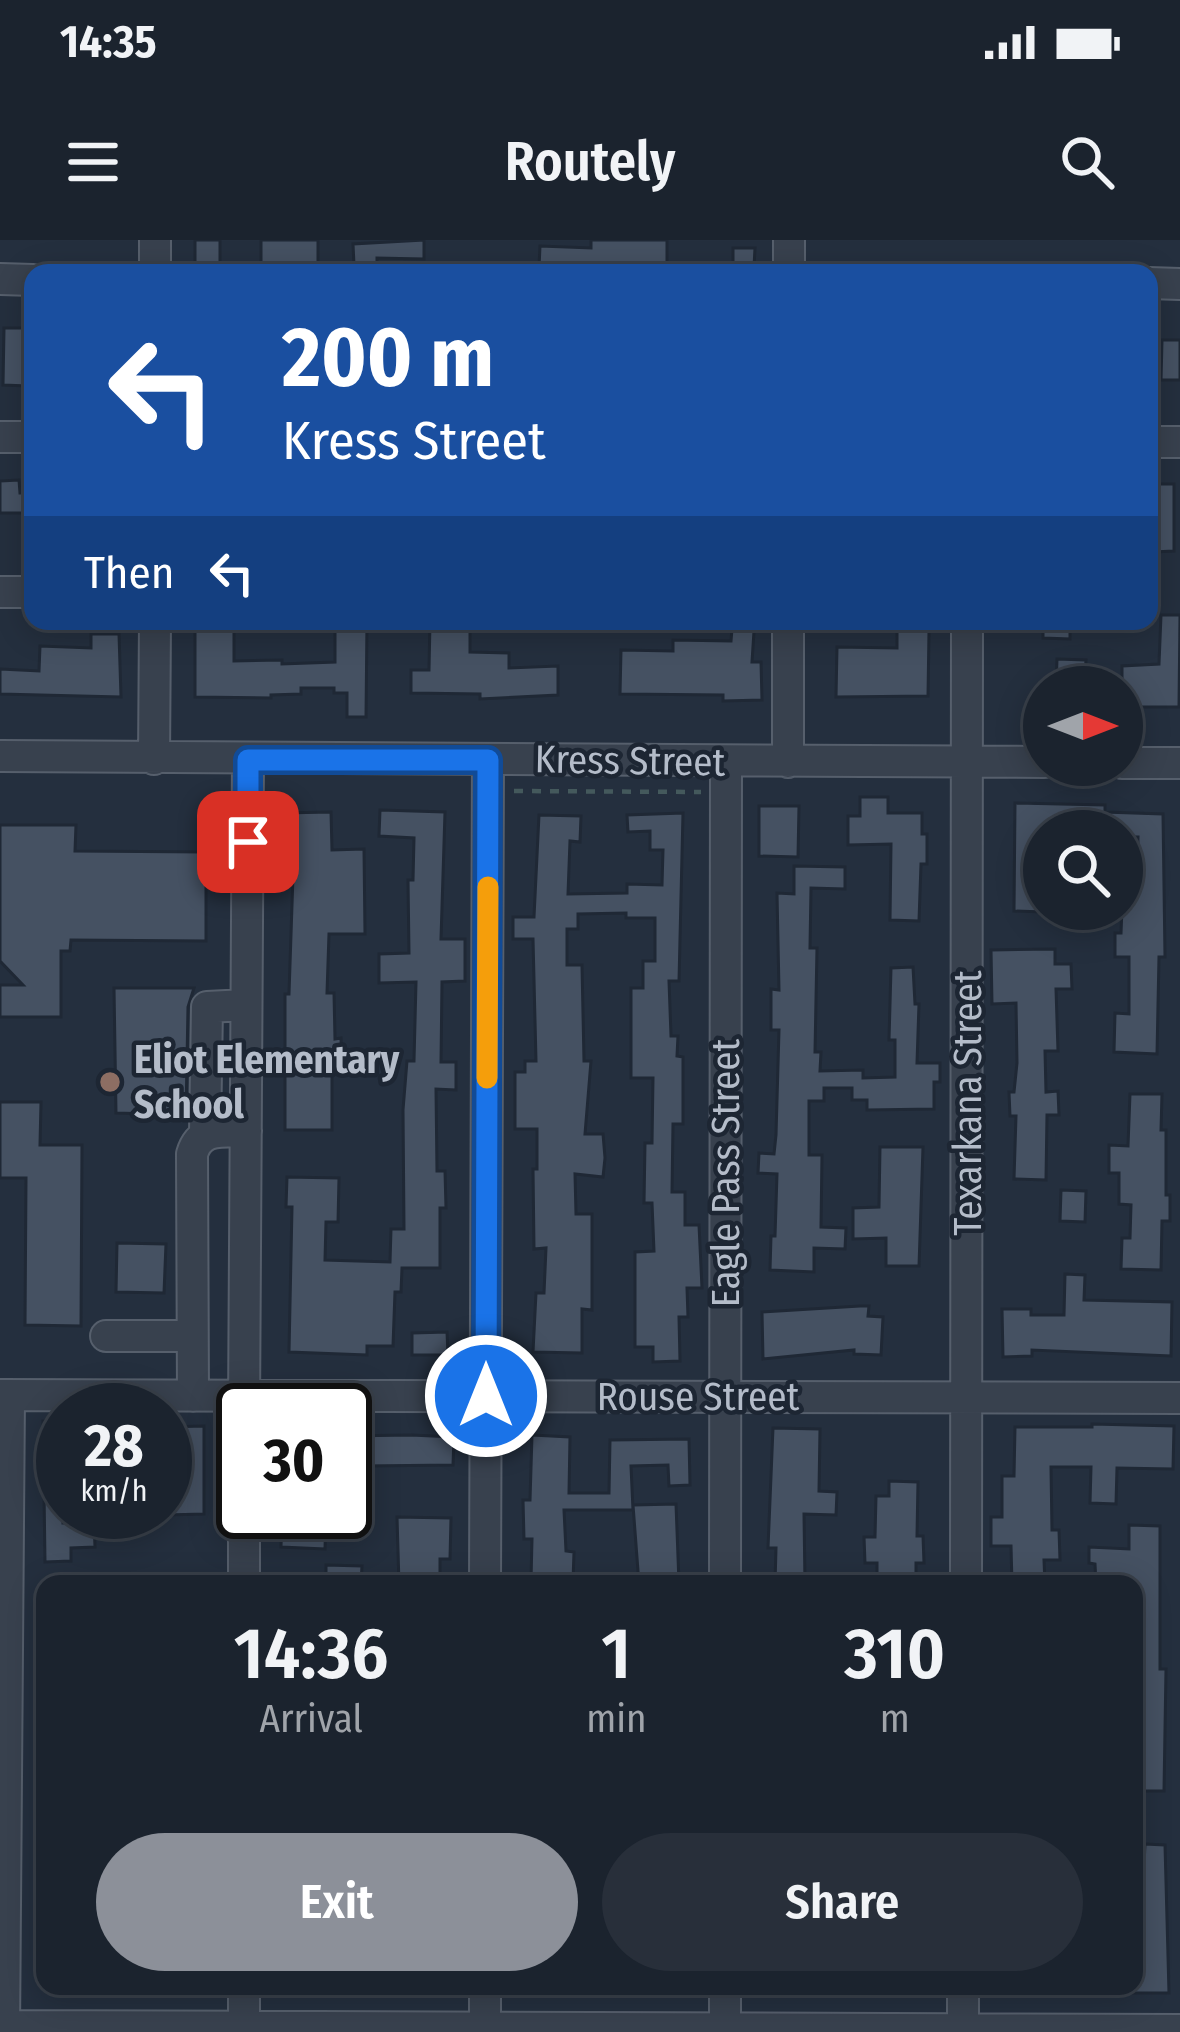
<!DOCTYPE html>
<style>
body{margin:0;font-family:"Fira Sans Condensed",sans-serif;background:#282f3a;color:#f1f3f6;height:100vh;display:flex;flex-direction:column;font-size:45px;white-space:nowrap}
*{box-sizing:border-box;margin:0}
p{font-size:39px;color:#a0a4aa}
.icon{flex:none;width:66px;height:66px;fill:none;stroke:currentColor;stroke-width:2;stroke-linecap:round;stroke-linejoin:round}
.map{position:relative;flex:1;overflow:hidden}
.panel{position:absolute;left:36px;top:1335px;width:1107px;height:420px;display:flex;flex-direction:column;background:#1b232e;border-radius:24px;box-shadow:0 6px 30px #0003,0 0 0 3px #39404a}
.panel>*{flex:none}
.banner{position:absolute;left:24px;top:24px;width:1134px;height:366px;border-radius:24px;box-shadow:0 6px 30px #0003,0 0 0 3px #39404a;background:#1a4fa0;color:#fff;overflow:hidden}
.needle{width:78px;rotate:90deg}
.controls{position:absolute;left:1023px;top:426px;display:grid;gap:24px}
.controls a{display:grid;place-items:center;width:120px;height:120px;border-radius:50%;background:#1b232e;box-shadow:0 6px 30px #0003,0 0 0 3px #39404a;font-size:60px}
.speed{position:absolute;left:36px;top:1143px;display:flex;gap:24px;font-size:60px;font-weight:700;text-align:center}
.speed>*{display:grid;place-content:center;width:156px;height:156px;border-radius:50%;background:#1b232e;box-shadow:0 6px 30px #0003,0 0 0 3px #39404a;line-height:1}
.speed small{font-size:30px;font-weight:400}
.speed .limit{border:6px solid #111;border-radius:18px;background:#fff;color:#111}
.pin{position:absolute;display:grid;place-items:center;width:102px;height:102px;color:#fff;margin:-51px;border-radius:24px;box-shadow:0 6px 18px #0006}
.me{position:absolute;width:132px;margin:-66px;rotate:0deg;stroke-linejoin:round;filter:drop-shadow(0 0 9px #0008)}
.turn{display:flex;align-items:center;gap:42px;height:252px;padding:0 60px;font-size:54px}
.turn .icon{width:156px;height:156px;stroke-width:2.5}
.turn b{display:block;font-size:84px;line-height:102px}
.then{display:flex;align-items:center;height:114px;padding:0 60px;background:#0003;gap:24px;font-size:45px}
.eta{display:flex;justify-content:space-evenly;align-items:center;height:204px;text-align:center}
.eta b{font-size:72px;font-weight:600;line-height:84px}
.action{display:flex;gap:24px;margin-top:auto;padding:24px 60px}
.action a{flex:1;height:138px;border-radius:72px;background:#8c9099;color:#fff;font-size:48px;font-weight:600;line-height:138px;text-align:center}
.action a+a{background:#282f3a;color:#f1f3f6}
.status{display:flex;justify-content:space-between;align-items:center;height:84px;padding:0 60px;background:#1b232e;direction:ltr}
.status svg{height:33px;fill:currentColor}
header{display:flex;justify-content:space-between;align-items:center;height:156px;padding:0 60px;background:#1b232e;font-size:54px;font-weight:600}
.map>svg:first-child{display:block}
</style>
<div class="status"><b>14:35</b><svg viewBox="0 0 49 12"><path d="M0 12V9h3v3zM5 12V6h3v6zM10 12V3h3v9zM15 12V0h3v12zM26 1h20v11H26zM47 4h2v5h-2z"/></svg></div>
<header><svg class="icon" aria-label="menu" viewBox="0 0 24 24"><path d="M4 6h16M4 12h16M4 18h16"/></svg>Routely<svg class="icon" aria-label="search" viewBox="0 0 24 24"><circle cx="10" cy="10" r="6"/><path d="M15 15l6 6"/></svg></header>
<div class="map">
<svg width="1180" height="1792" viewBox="0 0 1180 1792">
<rect width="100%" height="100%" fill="#242f3e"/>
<path fill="#455162" stroke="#1f2835" stroke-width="3" d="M195,0H220V25L195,26Z
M261,0H318V27L261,25Z
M424,0V19L377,18V25H354L353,4Z
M591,0H667V28H539L540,6L591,8Z
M733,8H755L754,27H733Z
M4,88H30L28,146L3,145Z
M1162,100H1180V140H1161Z
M19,240L20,253H28V273H0V241Z
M1149,244H1174V311L1153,312Z
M1161,375H1180L1179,467H1122V426L1159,424Z
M195,381H234V421L282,420V424L335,422V381H367L366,477H347V453H334V448H301V454L271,455V458L195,457Z
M430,381H470V412L509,413V428L558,426V455L480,459V454L411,453V430H429Z
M1043,381H1070V399L1043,398Z
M732,389L754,391L752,422H761L762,460L723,461V455L620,454L621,410L673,411V400L731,401Z
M897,390L929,391L928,456L836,457L837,407L897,408Z
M91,394H119L121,457L0,454V429L39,431L40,406L91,408Z
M1057,419L1086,420L1084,447H1056Z
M860,557H888V573H922V594H927V624H921L919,681L890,680L891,604L848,605V576H860Z
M1015,563L1105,565V572L1163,574L1165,717H1159L1157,814L1114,812L1115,773L1129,774V717H1115V693H1121L1123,643H1137L1138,597H1122V591H1044V672L1014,671Z
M759,566H799L798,617L759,616Z
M380,570L445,572L441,699H465V741L442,742L441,822H456V850L436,849L437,931H445L446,968H440V1028H402L401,1052H395L393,1106H367V1115L289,1112L292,967H286L287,937L339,938L338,982H326L325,1020L390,1022L391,989H404L403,870L407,821H414L416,742L379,743V714L409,713L408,640H413L414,598L379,596Z
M331,572L332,610L364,609L365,694H329L327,753H334L335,799L341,798L342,829H332V890H285V754H289L293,635H283L282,573Z
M683,573L679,741H669L671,796H678L677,816L683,817V884H673L672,952H685V985H699L702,1048H687L688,1077H679L680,1121L653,1122V1107H635V1012L654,1011L652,963H644L645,903H652L653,838H631V748H643V721H655V678H626V673L578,674V689H567V725H582L584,821H591L585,894H603L605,918L603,937L575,934L576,974H592V1070L582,1069V1113L533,1112L536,1053H544L546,1008L534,1009L533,929H537V889H515V832H525V821H536L533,699H513V677H534L539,575L581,576L580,602L570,601L568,654L627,653V644L662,645L663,610H650V591L628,592L627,575Z
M0,585H76L75,611L206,612V701L71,700L70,711H61V777H0V745H23L0,721Z
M794,626L845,627V649L811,648L810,708H817L815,812H821L820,831L863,830V838L895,837V800H889L891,728L913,727L915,764H919L917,823H940V842H934V869L867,870V860H852V848H824V861H809V915H822L821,987L846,988L845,1009L814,1008V1032L770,1030L771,996H775L777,934L758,933L759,913L774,914L776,895L779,790H771V749L779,750L777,653L794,654Z
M1055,709V724H1071L1072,749H1056L1058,811H1045L1046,852L1058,851L1059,875H1047L1046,940L1014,939L1016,876H1010L1009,852H1014L1017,823L1016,763L992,764L991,710Z
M114,748H194L188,767L186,875L116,873Z
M1130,854H1162L1161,890H1166V955H1170V981H1162L1161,1030L1121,1029L1122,998H1130L1131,965L1119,964V933H1109V905L1128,906Z
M0,862H41L40,905H82L81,1086L25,1085L26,938H0Z
M880,907H923L919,1026H886V998L853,999V968L879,967Z
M1061,950L1086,951L1085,982L1060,981Z
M117,1003L166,1004L164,1053L116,1052Z
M1065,1034L1085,1035L1084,1060L1172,1062L1171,1116L1032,1110V1116L1003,1117L1002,1069H1031V1075H1064Z
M860,1066H869L868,1076L883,1077L881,1115L854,1114V1110L763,1119L762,1072Z
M447,1092L448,1115H412V1093Z
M43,1181L63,1182V1283L94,1282L95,1307L71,1308V1321L45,1322Z
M1092,1184L1174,1186L1173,1229L1117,1228L1116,1264L1090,1263L1091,1227H1051L1052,1290H1059L1060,1320H1044L1045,1344H1012L1011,1306H991V1277H1002V1236H1014L1015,1187H1092Z
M204,1186V1274L165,1275V1187Z
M773,1188L820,1189L819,1251L837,1252L836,1275L804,1274L805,1344H775L776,1308H768Z
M411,1195L454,1197L453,1225L365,1226V1272H345V1196Z
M532,1195L570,1197L569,1253H609L610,1200L689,1199L690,1245L669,1246L668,1225L631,1226L633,1270H564L566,1311L574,1312L573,1341L531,1340L532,1299H524L523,1260H530Z
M889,1241L918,1242L917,1296H923L924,1323H916V1344H877V1323H865L864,1297H875L876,1256H889Z
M676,1264L679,1343L639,1344L633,1265Z
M282,1272H326L325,1309L281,1307Z
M397,1277L451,1278L450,1319H440V1344H399Z
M1129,1285L1160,1286V1429H1166L1164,1551H1134V1344H1096L1095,1324L1089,1323V1307L1129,1309Z
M326,1325L362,1326L361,1344H326Z
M1145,1604L1165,1605L1169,1753H1134V1623L1144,1624Z"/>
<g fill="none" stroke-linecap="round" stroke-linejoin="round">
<defs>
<path id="minor" d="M155,33V0
M789,33V0
M0,39L33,40
M1149,43L1180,44
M0,197H33
M1149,202H1180
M0,352H33
M0,516L1044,522
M154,519L155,381
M788,522V381
M1122,523H1180
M205,893L207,767L246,765
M106,1096H192
M0,1155L1180,1158
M193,1156L192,914C200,887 222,892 246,891
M244,1170L248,520
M244,1272V1344
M485,1344L488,520
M725,1344L726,523
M966,1344L967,381
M244,1746V1792
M0,1786L1180,1790
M4,1792L9,1155
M485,1792V1746
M725,1792V1746
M963,1792V1746"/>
</defs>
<use href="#minor" stroke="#565f6c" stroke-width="34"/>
<path stroke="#44595c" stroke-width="4.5" stroke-dasharray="9 9" stroke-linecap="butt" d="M514,551L701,552"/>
<use href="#minor" stroke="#38414e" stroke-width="30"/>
</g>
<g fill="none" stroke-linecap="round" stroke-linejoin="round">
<defs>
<path id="route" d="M248,602V520H488L486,1156"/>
</defs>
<use href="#route" stroke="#114b97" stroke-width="30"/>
<use href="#route" stroke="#1a73e8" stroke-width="21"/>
<path stroke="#f59e0b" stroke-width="21" d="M487,838L488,647"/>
</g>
<circle fill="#8d6e63" stroke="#1d2633" stroke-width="4.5" cx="110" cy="842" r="12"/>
<g text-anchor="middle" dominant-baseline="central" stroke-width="9" stroke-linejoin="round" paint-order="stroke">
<g font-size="39" fill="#b4bcc9" stroke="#1d2633">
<text transform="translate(630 521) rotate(1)">Kress Street</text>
<text transform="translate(968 863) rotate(-90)">Texarkana Street</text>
<text transform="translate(726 933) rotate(-90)">Eagle Pass Street</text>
<text x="698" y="1157">Rouse Street</text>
</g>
<g font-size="39" font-weight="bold" fill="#b4bcc9" stroke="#1d2633" text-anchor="start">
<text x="134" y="820">Eliot Elementary<tspan x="134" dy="45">School</tspan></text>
</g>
</g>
</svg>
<div class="controls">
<a><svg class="needle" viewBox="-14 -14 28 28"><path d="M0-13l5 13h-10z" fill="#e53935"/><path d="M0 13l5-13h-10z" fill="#a0a4aa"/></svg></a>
<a><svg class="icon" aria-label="search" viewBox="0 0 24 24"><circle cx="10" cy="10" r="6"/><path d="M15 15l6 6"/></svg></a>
</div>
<div class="speed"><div>28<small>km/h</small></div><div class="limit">30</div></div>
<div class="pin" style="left:248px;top:602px;background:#d93025"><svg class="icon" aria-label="arrive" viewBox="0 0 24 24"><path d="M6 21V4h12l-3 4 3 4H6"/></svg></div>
<svg class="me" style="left:486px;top:1156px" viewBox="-20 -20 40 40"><circle r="17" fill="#1a73e8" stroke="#fff" stroke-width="3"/><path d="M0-11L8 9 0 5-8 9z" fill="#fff"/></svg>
<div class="banner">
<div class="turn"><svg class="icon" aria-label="left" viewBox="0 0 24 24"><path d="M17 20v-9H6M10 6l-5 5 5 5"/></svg><div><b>200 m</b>Kress Street</div></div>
<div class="then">Then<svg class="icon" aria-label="left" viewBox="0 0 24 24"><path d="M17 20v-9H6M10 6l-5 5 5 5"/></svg></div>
</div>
<section class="panel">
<div class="eta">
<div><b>14:36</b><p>Arrival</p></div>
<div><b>1</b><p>min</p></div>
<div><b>310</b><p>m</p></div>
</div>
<div class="action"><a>Exit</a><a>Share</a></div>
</section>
</div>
